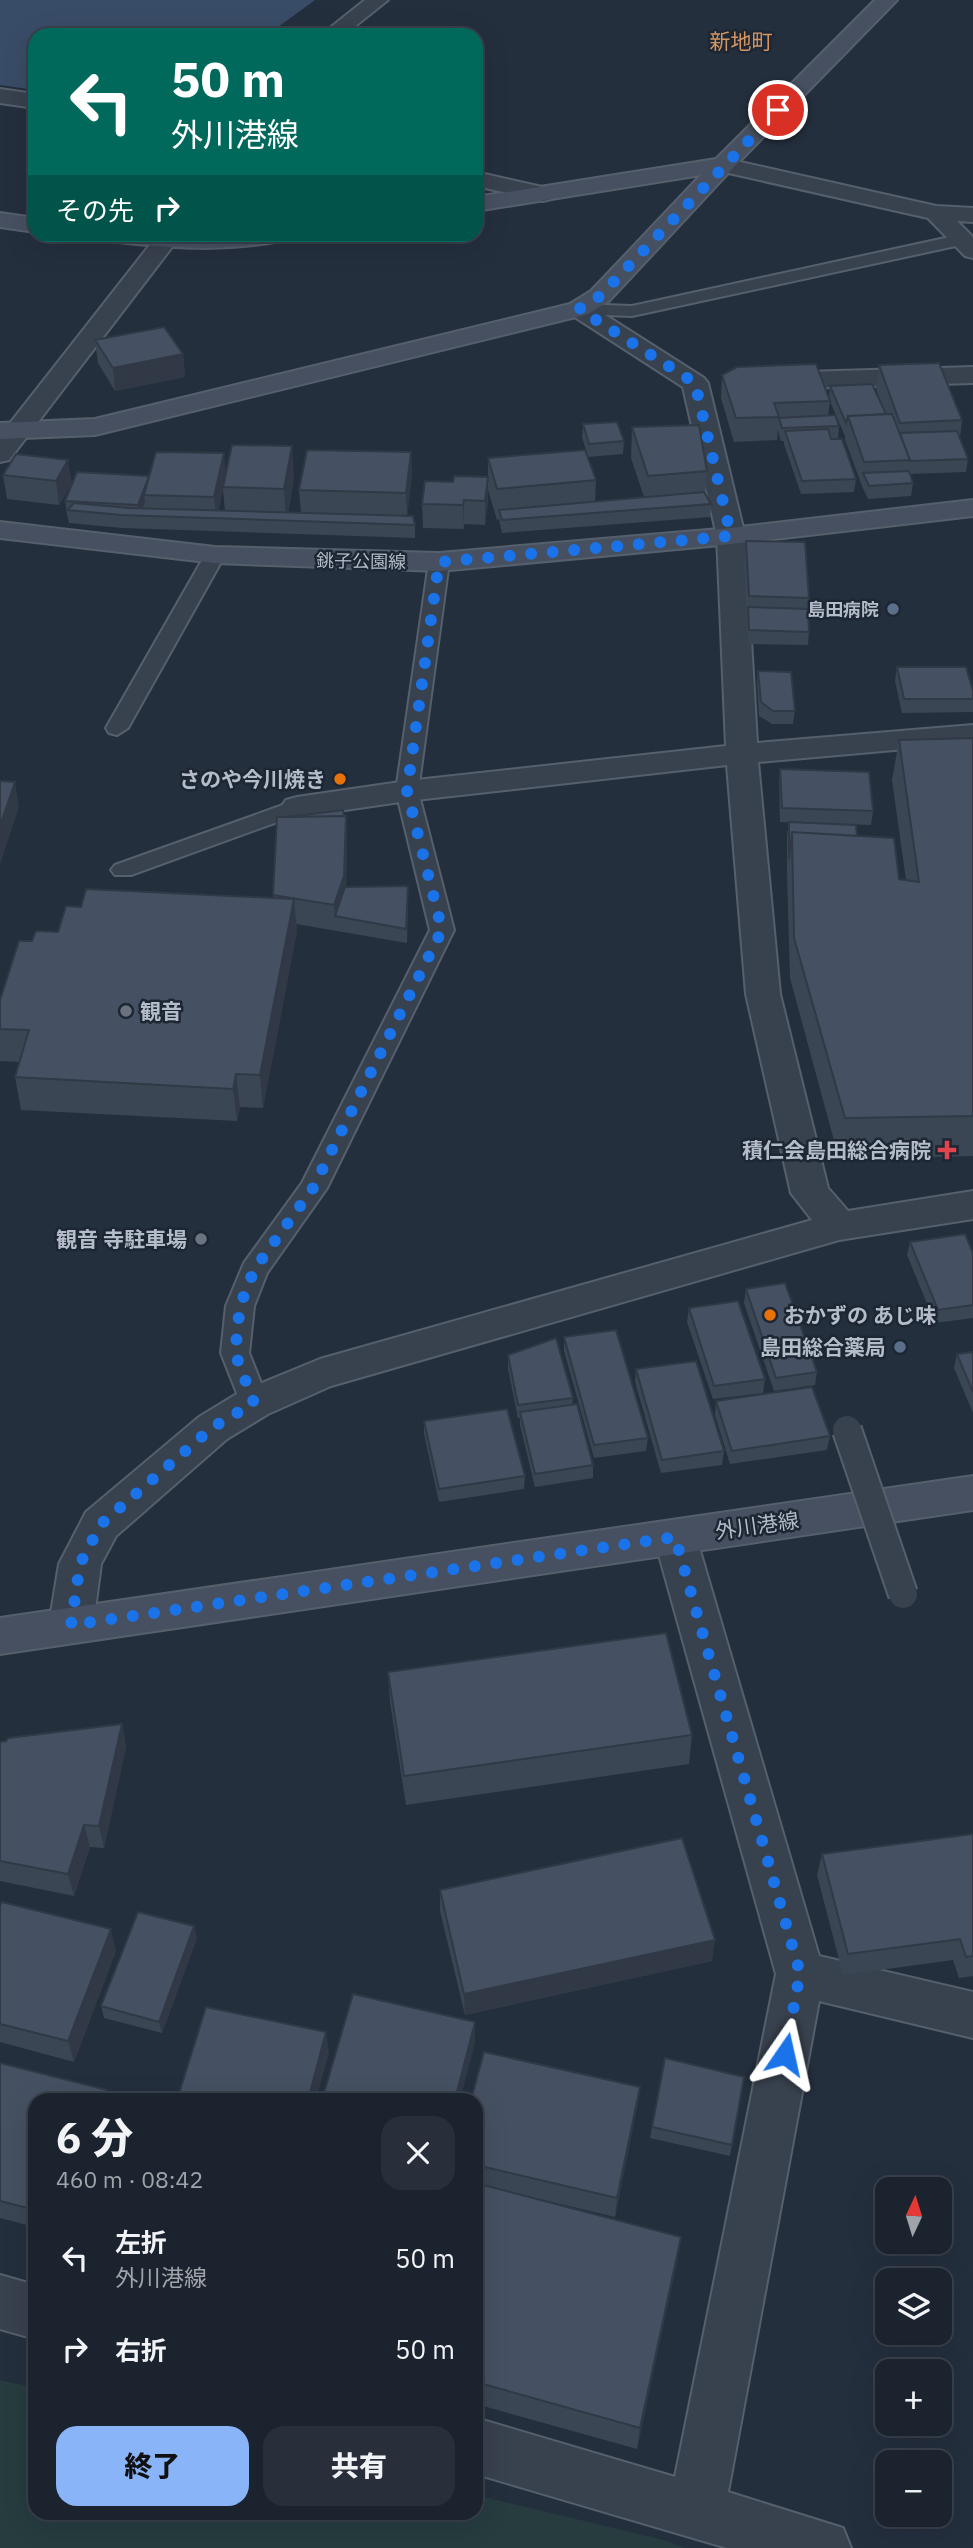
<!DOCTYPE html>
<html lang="ja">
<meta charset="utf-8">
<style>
body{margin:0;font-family:"IBM Plex Sans","Noto Sans JP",sans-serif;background:#282f3a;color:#f1f3f6;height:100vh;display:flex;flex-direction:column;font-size:26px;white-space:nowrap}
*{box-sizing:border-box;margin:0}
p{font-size:23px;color:#a0a4aa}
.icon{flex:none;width:38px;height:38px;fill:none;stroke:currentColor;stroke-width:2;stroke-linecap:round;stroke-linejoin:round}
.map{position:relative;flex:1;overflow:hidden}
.panel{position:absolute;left:28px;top:2093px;width:455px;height:427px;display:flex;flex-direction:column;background:#1b232e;border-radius:21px;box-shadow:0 7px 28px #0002,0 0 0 2px #39404a}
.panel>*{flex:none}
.banner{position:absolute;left:28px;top:28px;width:455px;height:214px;border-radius:21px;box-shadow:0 7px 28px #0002,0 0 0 2px #39404a;background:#00695c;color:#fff;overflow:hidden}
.needle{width:46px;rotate:4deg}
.fabs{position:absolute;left:875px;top:2177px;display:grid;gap:14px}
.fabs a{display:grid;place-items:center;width:77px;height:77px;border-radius:14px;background:#1b232e;box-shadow:0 7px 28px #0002,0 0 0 2px #39404a;font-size:35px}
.pin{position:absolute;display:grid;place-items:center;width:60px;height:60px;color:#fff;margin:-30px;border:4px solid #fff;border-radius:50%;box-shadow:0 2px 7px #0007}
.me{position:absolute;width:77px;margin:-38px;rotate:11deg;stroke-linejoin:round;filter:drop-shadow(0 0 5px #0008)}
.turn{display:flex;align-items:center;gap:24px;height:147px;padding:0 28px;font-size:32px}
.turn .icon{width:91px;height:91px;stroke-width:2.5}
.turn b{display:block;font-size:49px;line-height:60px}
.then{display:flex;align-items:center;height:66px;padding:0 28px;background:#0003;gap:14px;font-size:26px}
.round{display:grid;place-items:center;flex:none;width:74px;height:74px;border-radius:21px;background:#282f3a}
.headline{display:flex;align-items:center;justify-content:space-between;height:119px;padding:0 28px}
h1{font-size:42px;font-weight:800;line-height:52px}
.cta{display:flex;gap:14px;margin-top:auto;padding:14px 28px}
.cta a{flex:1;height:80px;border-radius:21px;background:#8ab4f8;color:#111;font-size:28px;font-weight:800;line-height:80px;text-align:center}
.cta a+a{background:#282f3a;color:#f1f3f6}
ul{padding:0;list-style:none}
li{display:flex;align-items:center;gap:21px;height:91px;padding:0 28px}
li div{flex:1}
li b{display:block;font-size:26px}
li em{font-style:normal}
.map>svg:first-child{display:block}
</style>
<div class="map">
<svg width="973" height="2548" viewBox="0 0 973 2548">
<rect width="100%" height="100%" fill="#242f3e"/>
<path fill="#263c3f" d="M0,2380L35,2388V2513H476V2495L664,2540L685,2548H0Z"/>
<path fill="#394c67" d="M0,0H315L267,35H35V90L0,85Z"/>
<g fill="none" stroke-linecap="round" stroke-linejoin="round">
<defs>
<path id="lane" d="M959,235L965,236L968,240L965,244L632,316L579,314L570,309L579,304L632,306Z
M215,549L225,555L128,728L117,735L109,733L106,728L205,555Z
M439,556L449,562L418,791L454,930L327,1188L267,1273L254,1306L249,1353L269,1403L264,1411L254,1414L244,1411L221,1353L226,1306L244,1263L302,1183L430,930L396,791L429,562Z
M297,800L305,802L309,807L305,812L131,875H115L111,870L115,865Z"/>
<path id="street" d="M365,0H388L344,35H321Z
M0,89L35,94V108L0,103Z
M723,158L936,206L973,208V222L957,221L973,237V258L965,256L928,218L715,170L712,165Z
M476,172L551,189L555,194L551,199L543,201L476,186Z
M164,235L172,237L176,242L172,247L9,460L0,462V436L156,237Z
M579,302L588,304L704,378L708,383L745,536L757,743L973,725V743L758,762L780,994L828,1188L848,1211L973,1191V1219L839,1240L331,1386L268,1414L227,1439L116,1536L101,1564L93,1625L86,1638L71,1643L56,1638L49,1625L59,1564L86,1512L199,1417L240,1392L320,1359L812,1220L791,1193L746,994L727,765L407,801L297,817L286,814L281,807L286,800L297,797L407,781L726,746L717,536L683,387L570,314L567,309L570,304Z
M973,367V383L769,389L760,386L756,381L760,376L769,373Z
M675,1520L690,1525L696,1537L819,1956L973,1992V2038L819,2001L728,2492L843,2528L851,2548H727L476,2474V2418L675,2477L776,1974L654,1537L660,1525Z
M0,2275L35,2285V2339L0,2329Z"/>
<path id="secondary" d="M875,0H897L731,170L609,301L588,314L95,435L0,439V423L95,419L570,304L591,291L701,175L476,211V197L716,159Z
M0,213L35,218V232L0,227Z
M98,234H291L288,239C230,253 168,248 109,241Z
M973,500V516L731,544L439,571L215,563L0,538V522L215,547L439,553L731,528Z
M973,1476V1510L0,1654V1618Z"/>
</defs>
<use href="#lane" stroke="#565f6c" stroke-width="4"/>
<use href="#street" stroke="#565f6c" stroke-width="4"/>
<use href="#secondary" stroke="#565f6c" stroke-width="4"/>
<use href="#lane" fill="#38414e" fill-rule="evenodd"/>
<use href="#street" fill="#38414e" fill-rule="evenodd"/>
<use href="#secondary" fill="#465061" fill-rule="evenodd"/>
<defs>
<path id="lane-bridge" d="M847,1430L903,1594"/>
</defs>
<use href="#lane-bridge" stroke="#565f6c" stroke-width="32" stroke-linecap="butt"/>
<use href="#lane-bridge" stroke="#38414e" stroke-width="28"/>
</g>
<path fill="#3b4654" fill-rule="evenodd" d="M95,340L183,354L185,377L115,391L98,363Z
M879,365L962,420L960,438L968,459L966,472L910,474L913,483L911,496L868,499L862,486L845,440V436L829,399L830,386L883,409L876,388Z
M722,375L830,401L828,416L839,426L838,439L856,479L854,492L801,494L784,444V441H781L778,431V427L777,440L734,442L721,398Z
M583,424L624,441L623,454L588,457L582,437Z
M632,427L707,471L705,494L711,504L710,517L502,533L499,519L497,520L488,490V501L485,525L464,524V529L423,528L422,504L453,482L488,477V458L596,480L595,502L644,497L631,458Z
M411,452L412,476L407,516L415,525V538L122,528L69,523L67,514L65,501L225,475L294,477L288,513H301L299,490ZM223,490L225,511H218Z
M16,454L72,483L59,505L7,499L3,475Z
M746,541L809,598L808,609L809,632L808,645L748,644L744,565Z
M897,667L973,691V712L902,713L895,681Z
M758,671L795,711L793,724H772L759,716L757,684Z
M973,738V1156L839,1159L790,978L787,873V836L789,822L857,836L899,879L906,880L892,780L899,740Z
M780,769L873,811L871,825L780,822L779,782Z
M346,816L347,841L346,887L408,899L407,943L296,924L297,931L263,1108L240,1107L237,1121L21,1110L15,1077L19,1062L0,1061V1000L32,941L58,932L81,907L273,898L277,817Z
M910,1242L973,1253V1318L935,1323L907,1255Z
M746,1289L817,1372L815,1385L774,1391L744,1303Z
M689,1308L765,1379L763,1393L713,1399L687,1322Z
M564,1337L648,1438L646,1451L594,1458L564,1351Z
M973,1352V1413L954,1368L957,1354Z
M508,1355L573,1398L572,1405L593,1465V1478L535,1487L520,1425V1418H518L508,1369Z
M636,1369L724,1451L722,1465L661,1473L635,1382Z
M716,1401L830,1436L827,1450L730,1464L715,1415Z
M424,1421L525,1476L524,1489L439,1502L424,1434Z
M388,1672L692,1735L689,1764L406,1805L390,1702Z
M122,1724L126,1747L104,1848L90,1847L74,1896L0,1881V1742Z
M973,1834V1976L959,1978L953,1960L843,1975L817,1875L822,1854Z
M440,1890L712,1961L465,2015L440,1911Z
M0,1906L116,1951L74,2062L0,2042Z
M197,1938L162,2033L104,2018L101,2006Z
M0,2063L107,2090L110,2100H35V2227L0,2218Z
M640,2087L637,2107L615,2217L523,2195L677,2261L637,2449L476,2404V2100Z
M652,2127L732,2145L730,2156L650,2138Z"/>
<path fill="#303945" d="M183,354L185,377L115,391L113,368Z
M292,446L294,477L286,520L284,489Z
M411,452L412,476L407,517L406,493Z
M224,453L226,477L216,518L214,497Z
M68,460L72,483L59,505L56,481Z
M149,476L150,489L144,495L145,502L140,516H139L138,505Z
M488,477V501L485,525V501Z
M464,500V529L463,505Z
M15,782L19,807L0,865V826Z
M346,816L347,841L346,900L335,916L334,905Z
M294,899L297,931L263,1108L260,1075Z
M236,1074L240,1107L237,1121L233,1089Z
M122,1724L126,1747L104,1848L99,1826Z
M84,1825L90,1847L74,1896L68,1874Z
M194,1926L197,1938L162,2033L159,2022Z
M111,1929L116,1951L74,2062L68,2041Z
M715,1940L712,1961L465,2015L464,1994Z
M475,2022V2043L460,2100H455Z
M326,2032L329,2053L316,2100H308Z
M640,2087L637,2107L615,2217L617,2198Z
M107,2090L110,2100H104Z
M681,2237L677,2261L637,2449L640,2428Z"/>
<path fill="#455162" stroke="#303945" stroke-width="2" d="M164,327L183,354L113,368L95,340Z
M939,363L962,420L900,423L879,365Z
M816,364L830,401L774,403L779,417L736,418L722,375L737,367Z
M872,384L886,414L848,416L846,423L830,386Z
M892,414L910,460L864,462L848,416Z
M835,415L839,426L782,428L779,418Z
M617,422L624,441L589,444L583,424Z
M699,425L707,471L648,476L632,427Z
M828,429L831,439H842L856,479L802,481L785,431Z
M957,431L968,459L910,461L900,433Z
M232,445L292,446L284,489L223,487Z
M307,450L411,452L406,493L299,490Z
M585,450L596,480L497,489L488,458Z
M156,452L224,453L214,497L144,495Z
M16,454L68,460L56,481L3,475Z
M909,471L913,483L869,486L863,473Z
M77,472L149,476L138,505L65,501Z
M454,476L488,477L485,501L464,500L463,505L422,504L425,481L453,482Z
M704,492L711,504L502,520L499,510Z
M74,503L129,508L413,516L415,525L121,515L67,510Z
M746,541L805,542L809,598L749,596Z
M748,607L808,609L809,632L749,630Z
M897,667H966L973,691V699H904Z
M758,671L791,672L795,711H773L761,702Z
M973,738V1116L845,1118L794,938L792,832L894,838L899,879L919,882L899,740Z
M780,769L869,772L873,811L782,808Z
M0,781L15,782L0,826Z
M343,810L344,816L288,817Z
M346,816L344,876L334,905L273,895L277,817Z
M789,822L856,825L857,836L792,832L789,859Z
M408,886L406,929L335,916L345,887Z
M86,889L294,899L260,1075L236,1074L233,1089L15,1077L29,1030L0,1029V1000L19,941H32L36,931L58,932L66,906L81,907Z
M965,1234L973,1253V1305L938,1310L910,1242Z
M785,1283L817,1372L776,1378L746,1289Z
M738,1301L765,1379L714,1386L689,1308Z
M616,1330L648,1438L594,1445L564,1337Z
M556,1338L573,1398L518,1405L508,1355Z
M973,1352V1392L957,1354Z
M696,1361L724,1451L662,1460L636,1369Z
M812,1387L830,1436L732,1451L716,1401Z
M577,1404L593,1465L535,1474L520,1412Z
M507,1409L525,1476L439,1489L424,1421Z
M666,1633L692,1735L404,1776L388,1672Z
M122,1724L99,1826L84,1825L68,1874L0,1861V1742L6,1741L8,1738Z
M973,1834V1956L966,1957L960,1939L848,1954L822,1854Z
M682,1838L715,1940L464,1994L440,1890Z
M2,1902L111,1929L68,2041L0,2024V1906Z
M138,1912L194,1926L159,2022L101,2006Z
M353,1994L475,2022L455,2100H322Z
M206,2007L326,2032L308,2100H177Z
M484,2052L640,2087L617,2198L476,2165V2100H471Z
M665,2058L744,2077L732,2145L652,2127Z
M0,2063L107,2090L104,2100H35V2210L0,2201Z
M476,2183L681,2237L640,2428L476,2382Z"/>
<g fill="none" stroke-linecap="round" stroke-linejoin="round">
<path stroke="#1a73e8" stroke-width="12" stroke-dasharray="0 21.6" d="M778,110L600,296L579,309L695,383L731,536L439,562L407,791L442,930L313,1188L254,1270L240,1306L235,1353L254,1403L213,1427L101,1524L80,1564L71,1625L675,1537L800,1973L785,2054"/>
</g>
<g fill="#5c6f8a" stroke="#1d2633" stroke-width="2.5">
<circle cx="893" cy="609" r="7"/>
<circle cx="900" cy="1347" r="7"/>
</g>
<g fill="#e8710a" stroke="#1d2633" stroke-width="2.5">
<circle cx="340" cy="779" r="7"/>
<circle cx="770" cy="1315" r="7"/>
</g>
<g fill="#6b7280" stroke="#1d2633" stroke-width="2.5">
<circle cx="126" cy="1011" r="7"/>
<circle cx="201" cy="1239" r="7"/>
</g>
<path fill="#e0444e" stroke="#1d2633" stroke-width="2.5" d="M943.5 1139.5h7v7h7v7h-7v7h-7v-7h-7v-7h7z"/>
<g text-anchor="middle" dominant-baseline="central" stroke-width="5" stroke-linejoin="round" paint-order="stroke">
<g font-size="18" fill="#b4bcc9" stroke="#1d2633">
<text transform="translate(361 561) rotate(1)">銚子公園線</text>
</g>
<g font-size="18" font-weight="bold" fill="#b4bcc9" stroke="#1d2633" text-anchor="end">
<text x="879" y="609">島田病院</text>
</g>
<g font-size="21" fill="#d59563" stroke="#1d2633">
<text x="741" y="41">新地町</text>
</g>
<g font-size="21" font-weight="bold" fill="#b4bcc9" stroke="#1d2633" text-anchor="end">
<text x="326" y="779">さのや今川焼き</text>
<text x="140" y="1011" text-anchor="start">観音</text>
<text x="931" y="1150">積仁会島田総合病院</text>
<text x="187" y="1239">観音 寺駐車場</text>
<text x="784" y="1315" text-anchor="start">おかずの あじ味</text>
<text x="886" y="1347">島田総合薬局</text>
</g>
<g font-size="21" fill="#b4bcc9" stroke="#1d2633">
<text transform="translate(757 1525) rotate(-8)">外川港線</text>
</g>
</g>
</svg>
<div class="fabs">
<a><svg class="needle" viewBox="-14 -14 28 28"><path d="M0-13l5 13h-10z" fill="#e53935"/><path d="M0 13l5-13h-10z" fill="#a0a4aa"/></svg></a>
<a><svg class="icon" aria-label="layers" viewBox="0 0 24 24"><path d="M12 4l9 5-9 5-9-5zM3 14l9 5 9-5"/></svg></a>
<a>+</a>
<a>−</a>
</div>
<div class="pin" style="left:778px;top:110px;background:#d93025"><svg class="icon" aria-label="arrive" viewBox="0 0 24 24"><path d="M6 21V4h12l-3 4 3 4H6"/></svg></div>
<svg class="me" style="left:785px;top:2054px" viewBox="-20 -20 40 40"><path d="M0-17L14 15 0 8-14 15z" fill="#1a73e8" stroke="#fff" stroke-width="4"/></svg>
<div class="banner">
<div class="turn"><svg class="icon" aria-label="left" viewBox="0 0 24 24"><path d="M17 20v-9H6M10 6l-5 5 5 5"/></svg><div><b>50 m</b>外川港線</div></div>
<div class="then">その先<svg class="icon" aria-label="right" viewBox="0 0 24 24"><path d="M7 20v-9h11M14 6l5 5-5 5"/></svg></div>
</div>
<section class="panel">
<div class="headline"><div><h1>6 分</h1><p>460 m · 08:42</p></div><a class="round"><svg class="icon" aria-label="close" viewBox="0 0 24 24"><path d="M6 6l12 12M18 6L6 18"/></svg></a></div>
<ul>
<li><svg class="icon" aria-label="left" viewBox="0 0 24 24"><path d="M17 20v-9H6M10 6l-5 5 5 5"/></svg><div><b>左折</b><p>外川港線</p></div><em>50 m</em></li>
<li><svg class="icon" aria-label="right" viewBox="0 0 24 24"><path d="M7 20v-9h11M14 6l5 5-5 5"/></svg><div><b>右折</b></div><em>50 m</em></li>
</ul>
<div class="cta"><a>終了</a><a>共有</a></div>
</section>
</div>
